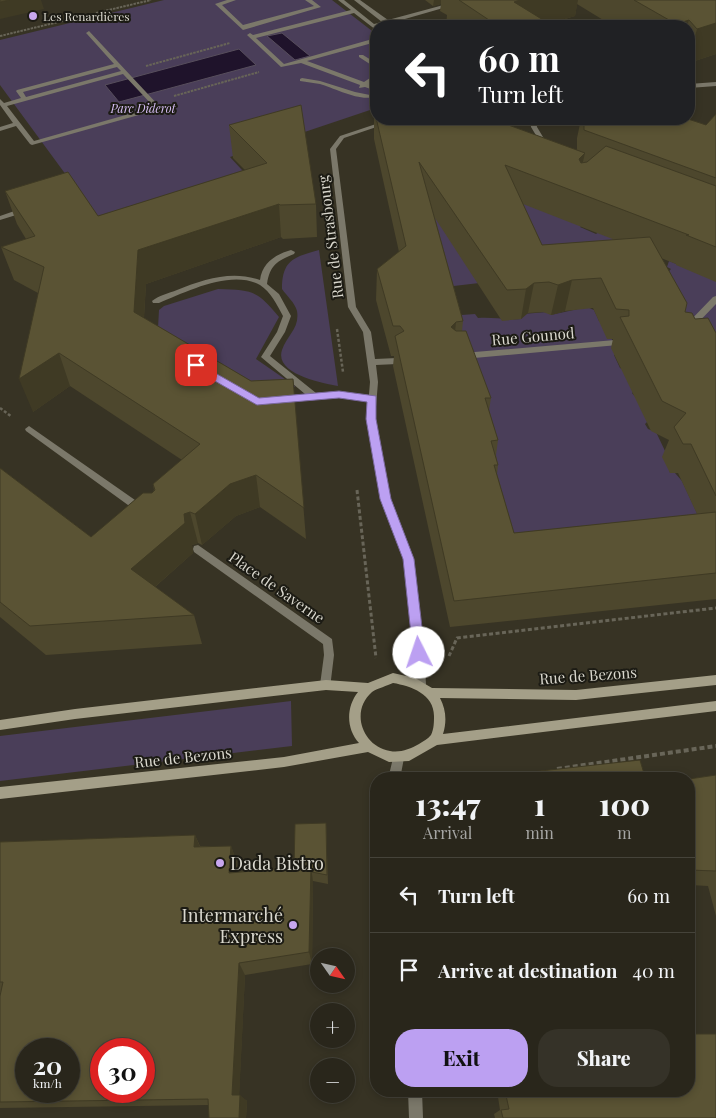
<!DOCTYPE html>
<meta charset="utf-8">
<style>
body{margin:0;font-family:"Playfair Display",serif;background:#353228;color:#f1f3f6;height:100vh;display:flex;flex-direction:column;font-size:19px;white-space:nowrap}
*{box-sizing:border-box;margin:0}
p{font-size:16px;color:#a5a5a3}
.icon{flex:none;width:28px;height:28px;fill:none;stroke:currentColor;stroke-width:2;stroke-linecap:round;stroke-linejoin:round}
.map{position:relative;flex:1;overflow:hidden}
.panel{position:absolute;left:370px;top:772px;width:325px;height:325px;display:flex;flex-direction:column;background:#29261b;border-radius:20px;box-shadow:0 2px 8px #0003,0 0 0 1px #45433a}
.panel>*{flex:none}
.banner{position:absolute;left:370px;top:20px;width:325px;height:105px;border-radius:20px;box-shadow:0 2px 8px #0003,0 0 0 1px #45433a;background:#202124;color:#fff;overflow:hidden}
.needle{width:32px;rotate:124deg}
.fabs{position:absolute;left:310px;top:948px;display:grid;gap:10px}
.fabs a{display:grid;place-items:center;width:45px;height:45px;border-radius:50%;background:#29261b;box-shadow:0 2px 8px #0003,0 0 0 1px #45433a;font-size:25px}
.speed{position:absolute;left:15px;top:1038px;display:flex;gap:10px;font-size:25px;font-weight:700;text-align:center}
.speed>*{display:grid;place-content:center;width:65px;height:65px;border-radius:50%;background:#29261b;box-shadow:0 2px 8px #0003,0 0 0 1px #45433a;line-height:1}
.speed small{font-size:12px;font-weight:400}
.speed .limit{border:8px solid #d22;background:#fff;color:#111}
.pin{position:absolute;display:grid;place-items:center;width:42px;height:42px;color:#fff;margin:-21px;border-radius:10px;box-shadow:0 2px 8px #0006}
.me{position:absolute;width:55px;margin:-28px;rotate:356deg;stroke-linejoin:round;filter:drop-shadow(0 0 4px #0008)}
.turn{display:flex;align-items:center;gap:18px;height:105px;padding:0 25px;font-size:22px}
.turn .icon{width:65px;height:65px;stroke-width:2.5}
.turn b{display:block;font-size:35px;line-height:42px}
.eta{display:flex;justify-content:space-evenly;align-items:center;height:85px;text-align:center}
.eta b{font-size:30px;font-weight:800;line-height:35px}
.button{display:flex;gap:10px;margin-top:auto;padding:10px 25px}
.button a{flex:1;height:58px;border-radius:20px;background:#bca0f2;color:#111;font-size:20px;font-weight:800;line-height:58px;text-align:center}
.button a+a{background:#353228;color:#f1f3f6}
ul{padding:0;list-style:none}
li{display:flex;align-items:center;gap:15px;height:75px;padding:0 25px;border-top:1px solid #45433a}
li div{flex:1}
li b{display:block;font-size:19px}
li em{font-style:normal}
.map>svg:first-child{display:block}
</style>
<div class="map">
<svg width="716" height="1118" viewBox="0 0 716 1118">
<rect width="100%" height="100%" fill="#373324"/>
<path fill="#4a3e59" d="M164,0H332L376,34V108L230,157L265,195L116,243L0,85V40Z
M415,160L582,225L580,227L596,234L599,232L621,241L488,282L445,287Z
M319,250L338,386C323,383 274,374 282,350C287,335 300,328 297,311C295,303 287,296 282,289C282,260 294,257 319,250Z
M669,261L716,280V412L655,286L671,269L667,267Z
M218,289C252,290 257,290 279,317L256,359L295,386L291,392L262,396L158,328L159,310L164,306Z
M587,307L594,310L599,321H603L619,354L614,355L620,368L626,371L634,391L632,393L638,400L648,421L645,424L648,429L656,432L666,453L670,473H675L682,481L709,539L507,561L448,316L475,314L478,318C494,317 505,320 521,319L523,314L547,312L551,315Z
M291,701L292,746L0,781V736Z"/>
<path fill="#1f132b" stroke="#574e5c" d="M282,33L310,56L295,60L267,36Z
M239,49L256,65L119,102L105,85Z"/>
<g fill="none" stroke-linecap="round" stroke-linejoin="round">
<path stroke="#686558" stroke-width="2" stroke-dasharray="2.5 1" stroke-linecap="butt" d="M96,13L151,0
M0,36L75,18
M146,66L230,43
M174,96L259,72"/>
<path stroke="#686558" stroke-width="2.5" stroke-dasharray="3 2" stroke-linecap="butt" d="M337,329L343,372
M0,408L12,417"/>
<path stroke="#686558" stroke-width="3" stroke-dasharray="4 2.5" stroke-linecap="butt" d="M357,490L376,658
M449,656L457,638L716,608"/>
<path stroke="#686558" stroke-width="4" stroke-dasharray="5 3" stroke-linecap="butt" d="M557,769L716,746"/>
<path fill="#7b786a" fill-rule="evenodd" d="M530,119H536L537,127L549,147L548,148L543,147L531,127Z
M291,250L295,252L294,254C277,261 270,265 267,284L279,294L291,316L285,332L270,356L316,393L339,392L372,396L376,399L375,401L339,398L279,401L278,399L279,397L282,396L305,394L261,357L277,332L283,316C277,305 271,292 260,285C231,269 186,292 159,303H153L152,301C158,296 169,293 177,290C204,279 232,270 260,280C262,263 276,254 291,250Z
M398,753L402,754L404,758L400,779H388L394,754Z
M408,1091H422L423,1118H409Z"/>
<path fill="#7b786a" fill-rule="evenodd" d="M227,0H236L222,5L243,25L314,6L305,0H312L321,7L243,30L215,4Z
M338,0H344L374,24L382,22L354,0H360L388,20L462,0H471L391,23V25L386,24L376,26V30L354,13L256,38L284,64L376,38V42L307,61L364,82L376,74V79L369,84L376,87V91L365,87L359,88L360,85L301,63L281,67L247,35L250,33L253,35L351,10Z
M89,31L160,107V109L32,145L30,144L16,126L0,131V127L13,123L0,105V99L4,103L21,98L16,91L17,90L114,64L87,34L86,33ZM117,67L121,71L26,97L23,92ZM123,74L154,107L34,141L7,106Z
M359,55H363L376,63V68L359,57Z
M302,78L320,81L355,92L375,96C363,103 334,88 320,84C313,83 307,82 300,81V79Z
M716,82V86L689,88V84Z
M391,119H400L344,138L336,149L356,307L371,332L375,359L397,358L401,361L397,364L376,365L378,382L375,419L391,499L414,559L423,638L426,684L424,687L420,689L416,687L414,684L413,638L404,559L381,499L367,419L370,382L363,332L348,307L330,149L340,136Z
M26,207L30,209L29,211L0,220V216Z
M716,296V304L692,329H686V325L713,297Z
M615,340L618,341V345L463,359L459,356L463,353Z
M29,426L145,507L147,510L145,513H139L26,431L25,429Z
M198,545L332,639L334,655L330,688L326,690L322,688L320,685L324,655L323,644L194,552L193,549L194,546Z"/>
<path fill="#a49f88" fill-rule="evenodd" d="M393,673L415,678L432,688L576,690L716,675V685L576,700L440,698C446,710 447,721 443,734L716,701V711L437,745L409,761L389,762L368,752L284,767L0,799V787L284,757L359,743C346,729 346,707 358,692L326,690L75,719L0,730V720L75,709L326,680L368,683ZM393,683C411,686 434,694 434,716C434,722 434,729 431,735C428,739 423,741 419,744C410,749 400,753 390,751C362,746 350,711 372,692C378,688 387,686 393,683Z"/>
</g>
<path fill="#4d472d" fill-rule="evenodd" d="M425,0H716V54L689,63V26H613L577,4L575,16L549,24L553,26H446L447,15L440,11L441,4L433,6Z
M374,109L577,150V138L581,119H688L706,125L716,114V282L676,265V264L661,258L685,312L716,333V599L450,627L393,366L394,356H391L376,300L377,269L399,252L374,139ZM523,204L615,240L542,245ZM435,218L502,321L521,319L528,313L543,312L551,315L565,311L593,308L607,339H613L611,348L651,431L669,440L662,457L670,473H678L697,514L514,533L497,474L498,465L496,455L498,440L489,410L491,398L462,331L463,321Z
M229,125L316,204L317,237L283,239L281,237L146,284L144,318L251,381L293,379L306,539L260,507L236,516L202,545L198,543L192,545L193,553L155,587L194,615L202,644L46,655L0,617V468L91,537L152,493L154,490L153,484L182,460L70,386L33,412L38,293L14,280L1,247L26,239L17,224L5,191L98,216L245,170L233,158Z
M716,775V916L708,886L689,885V779Z
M326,823L328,884L313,881L312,964L245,975L239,1095L247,1101L246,1118H209V1105L0,1108V842L195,835L200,846H231L237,863L236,872L294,867Z
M497,1091H689L716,1118H495L494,1114L500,1110Z"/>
<path fill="#3f3a24" d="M10,0H41L44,9L0,19V2Z
M434,0H441V4L433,6Z
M520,0H578L575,16L541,26L514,2Z
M689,20L687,26H676V24Z
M716,23V54L689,63V58L697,29Z
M585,153L578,183L579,159Z
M279,204L281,237L146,284L142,345L134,312L138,250Z
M572,280L565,311L551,315L558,285Z
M534,283L528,313L521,319L526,289Z
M456,322L453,352L451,327Z
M59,353L70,386L33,412L19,379Z
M256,475L260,507L236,516L202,545L195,514L230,484Z
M190,512L198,543L192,545L193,553L141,599L131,569L184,514Z
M195,835L202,852L194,847Z
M231,846L237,863L235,889L229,873Z
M311,866L313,882L312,964L309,952Z
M239,963L245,975L239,1101L232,1095Z
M240,1095L247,1101L246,1118H239Z"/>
<path fill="#5a5334" stroke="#3f3a24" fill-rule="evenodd" d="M0,0H10L0,2Z
M459,0H520L514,2L553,26H498Z
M634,0H716V23L697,29L689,20L676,24Z
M301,105L316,204L280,205L279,204L138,250L134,312L251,381L293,379L304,508L256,475L230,484L195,514L190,512L184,514L185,523L131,569L194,615L30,626L0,602V468L91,537L143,493H152L155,490L153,484L200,444L59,353L19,379L44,267L1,247L35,236L5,191L68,172L98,216L267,163L229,125Z
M374,109H376V119H492L585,153L579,159L581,163L587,162L606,146L716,186V247L686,235H689L505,165L542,245L650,237L687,303L685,312L692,313L695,319L708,318L716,333V496L691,444H683L674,427L686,413L662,401L620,317L629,316V310L616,309L601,278L572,280L558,285L549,282L534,283L526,289L507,290L419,162L463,321L456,322L451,327L456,331H466L491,398H485L498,440L491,441L498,465H494L514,533L716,512V573L454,601L395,336L404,331L400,326H393L377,269L406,246Z
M716,114V178L584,130V119H688L706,125Z
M640,760L645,777L683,779H468Z
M716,775V871L689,870V779Z
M326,823L327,875L312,872L311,866L294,867L295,824Z
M195,835L194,847L231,846L229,873L311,866L309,952L239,963L232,1095H240L239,1118H209L208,1099L0,1102V996L3,982H0V842ZM26,1049H69V1091H26ZM101,1049H144V1091H101Z
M689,1034H716V1118H503L501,1110L509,1109L505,1091H689Z"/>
<path fill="#bca0f2" stroke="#7a689d" d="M196,362L259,398L339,391L376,396V419L391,499L414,559L425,653L423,657L419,659L413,653L403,559L380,499L366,419L367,402L339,398L257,405L192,368L191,365Z"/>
<g fill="#c8a6ef" stroke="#1c1b14" stroke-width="2">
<circle cx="33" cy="16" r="5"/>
<circle cx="220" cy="863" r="5"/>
<circle cx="293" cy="925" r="5"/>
</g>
<g text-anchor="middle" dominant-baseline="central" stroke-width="4" stroke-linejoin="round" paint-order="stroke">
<g font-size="12" fill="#dad8ce" stroke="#1c1b14" text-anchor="start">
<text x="43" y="16">Les Renardières</text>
</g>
<g font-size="12" font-style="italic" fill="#d6bef4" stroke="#1c1b14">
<text x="143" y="108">Parc Diderot</text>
</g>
<g font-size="15" fill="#dad8ce" stroke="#1c1b14">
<text transform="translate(330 237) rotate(-97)">Rue de Strasbourg</text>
<text transform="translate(533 336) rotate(-5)">Rue Gounod</text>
<text transform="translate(277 587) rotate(35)">Place de Saverne</text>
<text transform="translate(588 675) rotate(-4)">Rue de Bezons</text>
<text transform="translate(183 757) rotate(-6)">Rue de Bezons</text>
</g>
<g font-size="18" fill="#dad8ce" stroke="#1c1b14" text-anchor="start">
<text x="230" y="863">Dada Bistro</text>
<text x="283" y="915" text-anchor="end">Intermarché<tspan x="283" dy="21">Express</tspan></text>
</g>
</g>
</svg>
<div class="fabs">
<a><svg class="needle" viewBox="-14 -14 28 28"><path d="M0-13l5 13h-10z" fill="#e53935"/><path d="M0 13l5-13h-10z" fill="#a5a5a3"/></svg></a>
<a>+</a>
<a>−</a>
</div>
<div class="speed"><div>20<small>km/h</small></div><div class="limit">30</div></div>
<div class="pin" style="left:196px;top:365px;background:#d93025"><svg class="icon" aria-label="arrive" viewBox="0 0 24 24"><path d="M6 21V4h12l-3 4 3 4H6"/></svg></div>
<svg class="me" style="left:419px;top:653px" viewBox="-20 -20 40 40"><circle r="19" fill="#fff"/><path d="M0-13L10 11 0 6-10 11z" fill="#bca0f2"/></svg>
<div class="banner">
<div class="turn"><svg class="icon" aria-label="left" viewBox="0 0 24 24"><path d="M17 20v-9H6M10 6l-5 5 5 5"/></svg><div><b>60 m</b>Turn left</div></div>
</div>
<section class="panel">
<div class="eta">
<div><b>13:47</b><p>Arrival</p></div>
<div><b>1</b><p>min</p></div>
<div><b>100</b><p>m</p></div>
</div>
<ul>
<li><svg class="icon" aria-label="left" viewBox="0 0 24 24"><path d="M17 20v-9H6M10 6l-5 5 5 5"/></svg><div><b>Turn left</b></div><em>60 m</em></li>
<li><svg class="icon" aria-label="arrive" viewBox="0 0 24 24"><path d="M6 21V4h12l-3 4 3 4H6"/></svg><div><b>Arrive at destination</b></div><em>40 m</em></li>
</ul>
<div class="button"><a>Exit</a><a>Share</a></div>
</section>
</div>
